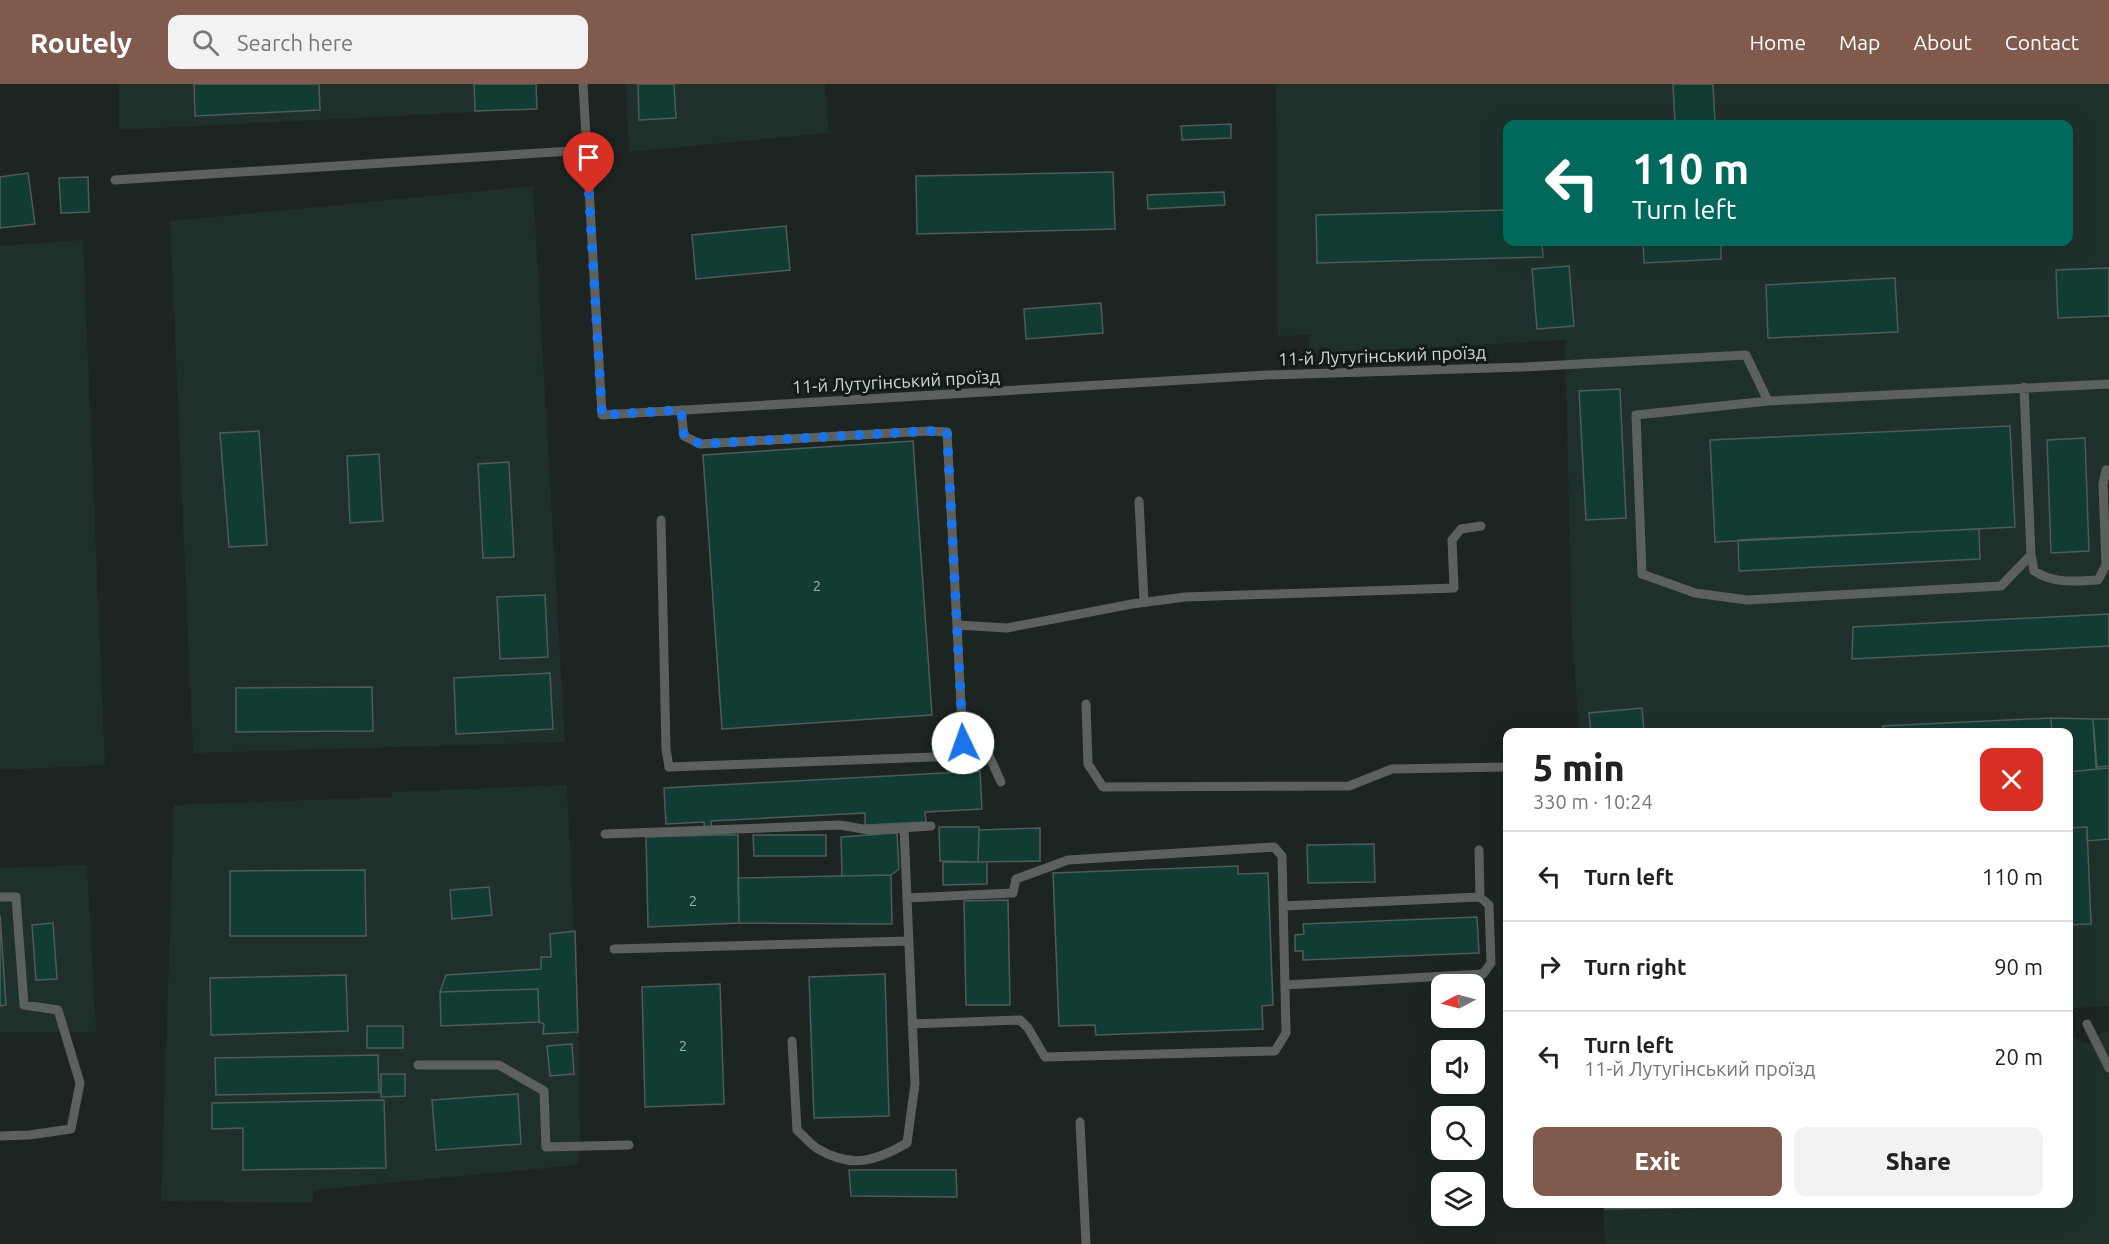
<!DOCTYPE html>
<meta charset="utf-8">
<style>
body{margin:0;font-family:Ubuntu,sans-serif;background:#f2f2f2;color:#222;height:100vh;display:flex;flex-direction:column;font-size:22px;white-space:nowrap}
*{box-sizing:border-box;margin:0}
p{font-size:20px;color:#767676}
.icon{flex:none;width:33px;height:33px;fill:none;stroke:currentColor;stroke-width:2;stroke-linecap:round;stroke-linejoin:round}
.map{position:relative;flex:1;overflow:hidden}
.drawer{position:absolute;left:1503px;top:644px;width:570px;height:480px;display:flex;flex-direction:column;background:#fff;border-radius:12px;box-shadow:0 6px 24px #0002}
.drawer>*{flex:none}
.guide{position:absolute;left:1503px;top:36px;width:570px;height:126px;border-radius:12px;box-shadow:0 6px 24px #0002;background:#00695c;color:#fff;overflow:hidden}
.needle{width:39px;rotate:264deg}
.buttons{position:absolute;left:1431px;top:890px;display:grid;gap:12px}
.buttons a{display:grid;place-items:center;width:54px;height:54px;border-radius:12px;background:#fff;box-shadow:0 6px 24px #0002;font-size:30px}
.pin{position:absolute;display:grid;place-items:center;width:51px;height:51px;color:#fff;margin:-62px -26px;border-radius:50% 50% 50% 0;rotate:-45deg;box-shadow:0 0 6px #0007}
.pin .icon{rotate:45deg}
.me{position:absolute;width:66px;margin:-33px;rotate:357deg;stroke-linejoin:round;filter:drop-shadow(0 0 4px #0008)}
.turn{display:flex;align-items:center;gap:21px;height:126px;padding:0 30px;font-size:27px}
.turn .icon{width:78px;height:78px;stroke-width:2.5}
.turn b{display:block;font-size:42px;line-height:51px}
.round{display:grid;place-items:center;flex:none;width:63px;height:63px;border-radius:12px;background:#f2f2f2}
.summary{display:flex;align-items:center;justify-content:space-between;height:102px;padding:0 30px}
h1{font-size:36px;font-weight:800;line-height:45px}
.primary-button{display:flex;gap:12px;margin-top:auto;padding:12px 30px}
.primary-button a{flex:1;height:69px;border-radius:12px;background:#805b4d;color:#fff;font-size:24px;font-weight:800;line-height:69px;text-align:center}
.primary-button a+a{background:#f2f2f2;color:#222}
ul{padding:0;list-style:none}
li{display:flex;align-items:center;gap:18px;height:90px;padding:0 30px;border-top:2px solid #e0e0e0}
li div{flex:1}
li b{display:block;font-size:22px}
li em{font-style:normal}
header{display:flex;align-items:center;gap:36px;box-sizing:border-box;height:84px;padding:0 30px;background:#805b4d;color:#fff}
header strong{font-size:28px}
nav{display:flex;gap:33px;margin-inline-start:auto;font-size:21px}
.search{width:420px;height:54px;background:#f2f2f2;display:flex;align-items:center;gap:15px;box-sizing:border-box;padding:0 21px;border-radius:12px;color:#767676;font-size:22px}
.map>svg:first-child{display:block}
</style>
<header>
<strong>Routely</strong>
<div class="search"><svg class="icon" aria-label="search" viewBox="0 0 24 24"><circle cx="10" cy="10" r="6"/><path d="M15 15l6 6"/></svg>Search here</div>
<nav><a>Home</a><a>Map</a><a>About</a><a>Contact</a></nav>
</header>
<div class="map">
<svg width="2109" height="1160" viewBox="0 0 2109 1160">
<rect width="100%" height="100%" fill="#1c2522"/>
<path fill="#1f302c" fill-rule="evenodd" d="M119,0H537V25L119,46Z
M626,0H825L829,49L629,68Z
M1276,0H2109V922L2069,924L2068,648H1579L1572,551L1565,256L1309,270V251L1278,252ZM1508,40H2068V158H1508Z
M533,102L565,658L193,669L170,137Z
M83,156L105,681L0,686V162Z
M567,701L578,937L580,1052L578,1081L314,1106L312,1119L161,1117L174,721L392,713V708Z
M87,781L96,948H0V784Z
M2102,948H2109V1160H1605L1603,1119H2068L2069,955L2072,958V953L2088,960Z"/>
<path fill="#113c34" stroke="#505b58" stroke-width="1.5" d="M194,0H319L320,26L195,32Z
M474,0H536L537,25L475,27Z
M638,0H674L676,34L639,36Z
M1673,0H1713L1715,40H1675Z
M1231,40V54L1182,56L1181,42Z
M1113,88L1115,145L917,150L916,92Z
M28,89L35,140L0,144V93Z
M88,93L89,128L61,129L59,94Z
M1224,108L1225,121L1148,125L1147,111Z
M1508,126V158H1542L1543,173L1317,179L1316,131Z
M786,142L790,186L696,195L692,151Z
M1643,158H1721V175L1644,179Z
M1569,182L1574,242L1537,245L1532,185Z
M2109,184V232L2058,234L2056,186Z
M1895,194L1898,248L1768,254L1766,201Z
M1101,219L1103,249L1026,255L1024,225Z
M1620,305L1626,434L1586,436L1579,307Z
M2010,342L2015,443L1715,458L1710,356Z
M259,347L267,461L229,463L220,349Z
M2085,354L2089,467L2051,469L2047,356Z
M913,357L932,631L722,645L703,371Z
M379,370L383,437L350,439L347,372Z
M509,378L514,473L483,474L478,380Z
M1979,445L1980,475L1739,487L1738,456Z
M545,511L548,573L500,575L497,513Z
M2109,530V562L1852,575L1853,543Z
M550,589L553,645L456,650L454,594Z
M372,603L373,647L236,648V604Z
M1642,624L1644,648H1591L1589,629Z
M2051,634L2052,648H1883V642Z
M2051,634L2093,635L2097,685L2068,688V648H2052Z
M2093,635H2109V682L2096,683Z
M2109,684V755L2087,757V743L2068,744V688Z
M980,687L982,725L925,728L926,738L865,741V729L711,737L712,751H705L704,738L666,740L664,704Z
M939,743H979L978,778L940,777Z
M2087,743L2091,840L2068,841V744Z
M1040,744V777L978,778L979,746Z
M897,749L899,785L891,791L842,792L841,753Z
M712,751H738L739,839L648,843L646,753Z
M753,751H826V772H754Z
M1374,760L1375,798L1308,799L1307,761Z
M943,778H987V800L943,801Z
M1238,782V790L1268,789L1273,921L1262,922L1263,945L1096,951L1095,941L1059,942L1053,789Z
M365,786L366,852H230V787Z
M891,791L892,840L739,839L738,794Z
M489,803L492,831L452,835L450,806Z
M1008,816L1010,921H966L964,817Z
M0,831L6,921L0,922Z
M1477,833L1479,869L1303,876V867H1295V851L1304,850L1303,840Z
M53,839L57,895L36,896L32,841Z
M575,847L578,948L543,950L544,940L539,938L538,905L440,908L446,891L541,885V873H551L550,850Z
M885,890L889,1032L814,1034L809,893Z
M346,891L348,947L211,951L210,894Z
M720,900L724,1020L645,1023L642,903Z
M538,905L539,938L441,942L440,908Z
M367,942H403V964H367Z
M572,960L574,990L550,992L547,962Z
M378,971L379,1008L216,1011L215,974Z
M381,990H405V1012L381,1013Z
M518,1010L521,1060L436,1066L432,1016Z
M384,1016L386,1084L243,1086V1044L212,1045V1019Z
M849,1086H956L957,1113L851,1112Z
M1604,1119H1770V1122L1605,1125Z"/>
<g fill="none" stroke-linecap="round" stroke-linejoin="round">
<path stroke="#5c615f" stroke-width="9" d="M583,0L602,331L1267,291L1523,283L1746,271L1768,317L2109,300
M115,96L587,66
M2024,303L2031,471L2034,487C2054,500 2074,497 2098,496L2106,481L2103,400L2106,386H2109
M1768,317L1636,331L1642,490L1695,509L1747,516L2001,502L2031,471
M1139,417L1144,518
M661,436L666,665L669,683L959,672L963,659L947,348L928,347L700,360L684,352L681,326
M957,541L1007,544L1132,520L1185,513L1454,504L1452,456L1461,445L1481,442
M1086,620L1088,680L1103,703L1349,702L1392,685L1508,683
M963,659L987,667L1001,698
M605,750L840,741L869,746L931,742
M1479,766L1480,813
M0,813H16L24,921L58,926L80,999L71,1045L29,1051L0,1052
M907,814L1013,809L1016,795L1068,776L1274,763L1282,772L1286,949L1275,967L1045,973L1028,944L1020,936L912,940
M1283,822L1480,813L1489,821L1491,879L1483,890L1285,901
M614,865L909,857
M2087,940L2109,984
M792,957L797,1046C804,1052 811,1061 818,1065C852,1085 876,1077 907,1059L915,1000L904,744
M418,981H499L544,1007L546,1063L629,1061
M1080,1038L1086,1160"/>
</g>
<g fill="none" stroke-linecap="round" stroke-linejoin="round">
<path stroke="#1a73e8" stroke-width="10" stroke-dasharray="0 18" d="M589,110L602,331L681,326L684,352L700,360L928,347L947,348L963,659"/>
</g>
<g text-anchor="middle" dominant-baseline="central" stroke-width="6" stroke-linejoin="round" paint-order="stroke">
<g font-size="15" fill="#a0b0ad">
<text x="817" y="501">2</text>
<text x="693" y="816">2</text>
<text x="683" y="961">2</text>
</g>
<g font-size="18" fill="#d0d6d5" stroke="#121b19">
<text transform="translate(1382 271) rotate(-2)">11-й Лутугінський проїзд</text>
<text transform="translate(896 297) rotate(-3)">11-й Лутугінський проїзд</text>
</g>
</g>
</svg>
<div class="buttons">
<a><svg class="needle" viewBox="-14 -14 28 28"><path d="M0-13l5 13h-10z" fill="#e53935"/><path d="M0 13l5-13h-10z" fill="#767676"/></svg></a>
<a><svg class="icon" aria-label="sound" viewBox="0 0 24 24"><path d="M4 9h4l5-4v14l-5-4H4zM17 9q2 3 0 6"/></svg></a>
<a><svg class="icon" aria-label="search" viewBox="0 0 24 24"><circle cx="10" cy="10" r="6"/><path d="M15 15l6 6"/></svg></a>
<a><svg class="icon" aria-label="layers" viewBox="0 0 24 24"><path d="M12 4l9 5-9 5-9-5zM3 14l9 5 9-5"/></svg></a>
</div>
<div class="pin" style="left:589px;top:110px;background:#d93025"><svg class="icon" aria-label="arrive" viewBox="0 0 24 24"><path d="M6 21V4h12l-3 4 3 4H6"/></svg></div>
<svg class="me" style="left:963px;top:659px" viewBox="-20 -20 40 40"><circle r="19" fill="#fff"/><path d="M0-13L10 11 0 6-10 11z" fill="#1a73e8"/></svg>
<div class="guide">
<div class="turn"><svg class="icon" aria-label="left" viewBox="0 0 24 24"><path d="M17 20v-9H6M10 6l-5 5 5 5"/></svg><div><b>110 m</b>Turn left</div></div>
</div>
<section class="drawer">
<div class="summary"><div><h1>5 min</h1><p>330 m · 10:24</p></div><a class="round" style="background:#d93025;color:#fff"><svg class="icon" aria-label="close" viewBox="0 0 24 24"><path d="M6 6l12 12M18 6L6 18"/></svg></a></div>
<ul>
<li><svg class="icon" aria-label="left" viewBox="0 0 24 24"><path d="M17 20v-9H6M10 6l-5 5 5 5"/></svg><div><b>Turn left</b></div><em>110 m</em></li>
<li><svg class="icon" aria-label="right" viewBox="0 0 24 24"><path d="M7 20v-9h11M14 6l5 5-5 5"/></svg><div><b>Turn right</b></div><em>90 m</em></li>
<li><svg class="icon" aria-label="left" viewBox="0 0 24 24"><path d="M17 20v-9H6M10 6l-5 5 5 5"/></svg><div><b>Turn left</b><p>11-й Лутугінський проїзд</p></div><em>20 m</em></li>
</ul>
<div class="primary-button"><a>Exit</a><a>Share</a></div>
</section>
</div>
